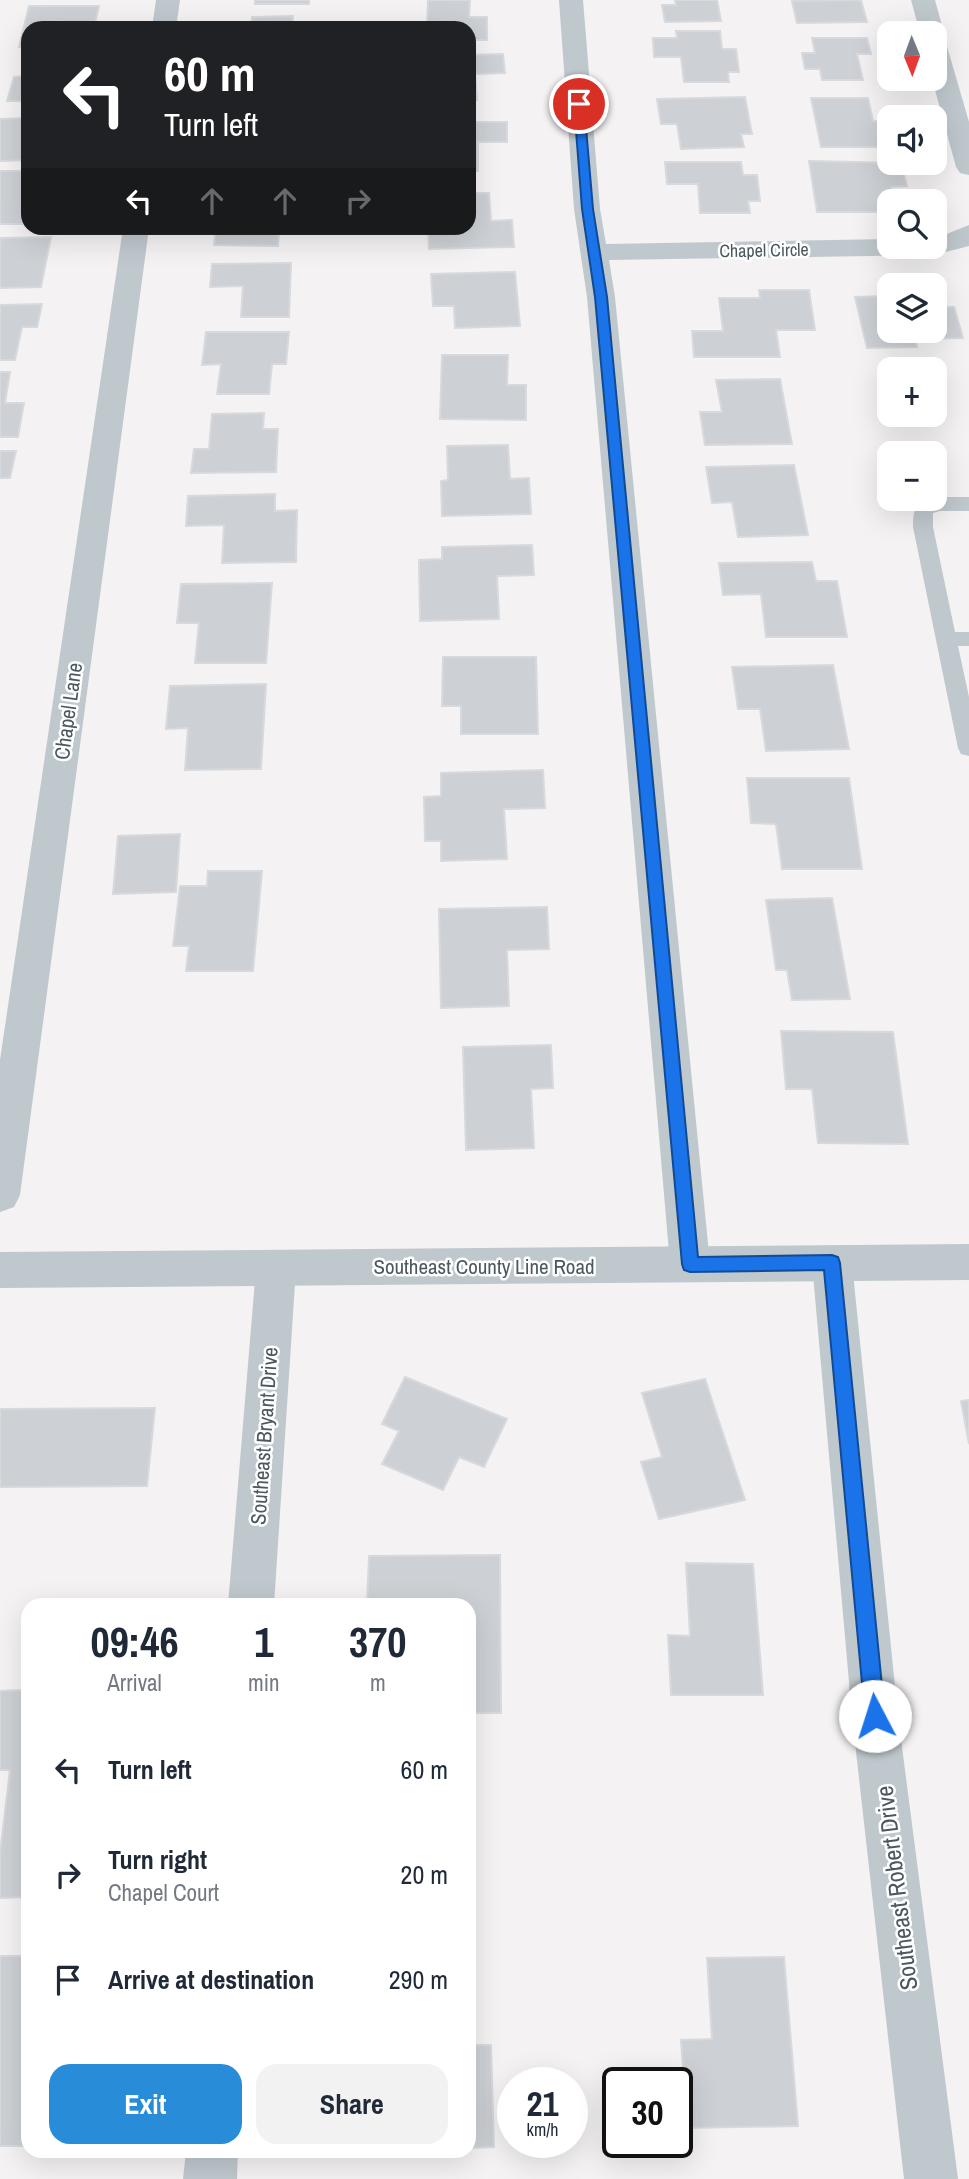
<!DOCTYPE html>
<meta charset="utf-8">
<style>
body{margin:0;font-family:"Archivo Narrow",sans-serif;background:#f2f2f3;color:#1f2937;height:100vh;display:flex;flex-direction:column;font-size:26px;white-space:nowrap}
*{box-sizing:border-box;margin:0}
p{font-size:23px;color:#747a83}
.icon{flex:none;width:38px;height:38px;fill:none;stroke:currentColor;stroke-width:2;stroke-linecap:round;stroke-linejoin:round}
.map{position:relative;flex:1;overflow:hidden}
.panel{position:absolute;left:21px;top:1598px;width:455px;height:560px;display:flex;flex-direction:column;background:#fff;border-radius:21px;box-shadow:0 7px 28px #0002}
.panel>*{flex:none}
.banner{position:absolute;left:21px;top:21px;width:455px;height:214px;border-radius:21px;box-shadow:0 7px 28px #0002;background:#202124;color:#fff;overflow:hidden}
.needle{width:46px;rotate:179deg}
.buttons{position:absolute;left:877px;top:21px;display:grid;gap:14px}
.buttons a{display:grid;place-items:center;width:70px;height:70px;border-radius:14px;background:#fff;box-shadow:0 7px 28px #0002;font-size:35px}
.speed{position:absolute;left:497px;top:2067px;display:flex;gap:14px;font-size:35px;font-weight:700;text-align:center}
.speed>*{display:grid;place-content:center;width:91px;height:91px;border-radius:50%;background:#fff;box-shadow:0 7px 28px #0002;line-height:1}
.speed small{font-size:18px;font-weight:400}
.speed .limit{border:4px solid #111;border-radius:10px;background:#fff;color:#111}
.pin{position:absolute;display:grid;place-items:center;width:60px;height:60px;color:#fff;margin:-30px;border:4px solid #fff;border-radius:50%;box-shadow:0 2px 7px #0007}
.me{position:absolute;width:77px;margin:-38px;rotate:355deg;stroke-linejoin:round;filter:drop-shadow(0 0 5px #0008)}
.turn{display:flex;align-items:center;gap:24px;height:147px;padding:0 28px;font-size:32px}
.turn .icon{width:91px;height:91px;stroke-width:2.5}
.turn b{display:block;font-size:49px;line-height:60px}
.lanes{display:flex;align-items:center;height:66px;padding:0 28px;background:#0003;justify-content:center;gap:35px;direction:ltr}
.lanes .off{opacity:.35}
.eta{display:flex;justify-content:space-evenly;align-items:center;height:119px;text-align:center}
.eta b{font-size:42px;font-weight:800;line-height:49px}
.button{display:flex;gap:14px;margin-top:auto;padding:14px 28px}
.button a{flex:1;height:80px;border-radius:21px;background:#288cd9;color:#fff;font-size:28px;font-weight:800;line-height:80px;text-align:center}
.button a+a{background:#f2f2f3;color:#1f2937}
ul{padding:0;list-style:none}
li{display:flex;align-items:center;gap:21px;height:105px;padding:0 28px}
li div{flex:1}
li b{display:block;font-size:26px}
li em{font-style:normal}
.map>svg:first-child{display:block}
</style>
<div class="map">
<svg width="969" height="2179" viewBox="0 0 969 2179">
<rect width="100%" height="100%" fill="#f4f2f3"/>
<path fill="#cdd0d4" stroke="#d7d9dd" stroke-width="2" d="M255,0H309V4H255Z
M428,0H470L469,17H487V40H469V28H427Z
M675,0H717L721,21L665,22L662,5H676Z
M861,0L867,22L797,23L792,1Z
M29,6H99L95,23L65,24L64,28H28V47H19Z
M293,16L292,28H251L252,17Z
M676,31H720L722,49H736L739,72H728L729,82H684L681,57H654L653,38H677Z
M812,38H867L871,54H857L863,80H822L820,69H805L802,53H815Z
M503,54L505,73L475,74L477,100H469V55Z
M28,76V101H7L14,77Z
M745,97L752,134H741L744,147L681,149L677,124H661L657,99Z
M811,98H868L873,121H889V147H821Z
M28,118V160L0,161V119Z
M469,122H507V142H478V171H469Z
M809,161L901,163L907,186L891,187L894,201H889V212H817Z
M665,162H741L743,175H757L760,201H748L750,213H700L698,184H667Z
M0,171H28V224H0Z
M469,193H489L491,221L512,220L514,247L429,249L428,228H469Z
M216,228H289V232H279L278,246L214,245Z
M51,237L41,287L0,288V238Z
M291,263L289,317H241L243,286L210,287L212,264Z
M515,272L520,326L455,328L454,306H433L431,274Z
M759,290H809L815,330H776L780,357H694L692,331H723L719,298H760Z
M889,296V331H934V307H954L963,338L915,339L917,347L867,348L855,297Z
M42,304L37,327H22L15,360H0V305Z
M206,332H289L286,364H272L269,394H217L221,364L202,365Z
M442,355H508L507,385H526V420L440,419Z
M0,372H10L5,403H24L18,437H0Z
M780,379L792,444L705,445L700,412H722L716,380Z
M264,413L263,429H278L276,472L191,473L194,449H209L212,414Z
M508,445L510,479L529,478L531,514L442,516L441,481L448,480L447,446Z
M0,451H16L10,478H0Z
M794,465L808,535L738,537L732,502L712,503L706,467Z
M275,494V511L297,510L296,562L222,563L224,525L186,526L188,496Z
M532,545L534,575L497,576L499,619L420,621L419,560L442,559V547Z
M812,562L816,581H837L847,637H766L761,594L723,595L719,563Z
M272,583L266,663H195L199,623H177L181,584Z
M443,657H536L538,734H461V706H442Z
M833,665L849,749L766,751L760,709H738L732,667Z
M266,684L261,769L185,770L188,728L166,729L170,686Z
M543,770L545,808L504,809L507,859L441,861V841H425L424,797L441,796V773Z
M747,778H849L862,869H782L776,824L751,823Z
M180,834L176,892L113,894L118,836Z
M208,871H262L253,971H186L189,946H173L180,886H207Z
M832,898L850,999L792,1000L787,970H776L766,900Z
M547,907L549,949L507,950L509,1006L441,1008L439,909Z
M781,1031L893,1032L908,1144L818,1143L812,1089H786Z
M551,1045L553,1088L531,1089L534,1148L466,1150L463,1047Z
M405,1377L507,1419L484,1467L459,1457L443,1490L382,1464L399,1431L382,1424Z
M705,1379L745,1500L659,1519L641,1462L662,1457L642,1393Z
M969,1400V1444L961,1401Z
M155,1408L147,1486L0,1487V1409Z
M500,1555L501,1713H469V1605H367L369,1556Z
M686,1563L753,1564L763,1695H671L668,1635L690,1636Z
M28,1630V1897L0,1898V1853L10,1770H0V1691L22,1690Z
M0,1956H28V2146H0Z
M784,1957L798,2126L687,2128L681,2040L712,2039L707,1958Z
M469,2045H491L494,2147L469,2148Z"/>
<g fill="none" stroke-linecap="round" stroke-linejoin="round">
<path fill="#bfc8cd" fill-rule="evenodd" d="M938,497H969V511H940L933,513V527L955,632H969V646H958L969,697V756L961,754L958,748L913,527C913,504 917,503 938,497Z"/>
<path fill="#bfc8cd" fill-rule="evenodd" d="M156,0H180L176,28H152Z
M559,0H583L600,209L606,244L889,239V247H934V239L969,225V246L934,255L609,260L615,297L710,1264L704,1277L690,1282L676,1277L670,1264L587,297L574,209Z
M911,0H935L944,33L941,37L946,43L969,122V175L960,173L956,167L932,79H934V33H920Z
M123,228H149L20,1195L14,1207L0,1212V1060Z
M832,1245L846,1250L852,1263L898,1716L958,2179H904L852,1716L812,1263L818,1250Z
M276,1250L290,1255L296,1268L274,1605H228L256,1268L262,1255Z
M186,2151H238L237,2179H183Z"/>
<path fill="#bfc8cd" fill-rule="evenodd" d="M969,1244V1280L0,1288V1252Z"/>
</g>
<path fill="#1a73e8" stroke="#114b97" stroke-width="2" d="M579,101L584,104L593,209L607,297L698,1257L832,1255L838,1257L840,1263L885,1716L882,1723L875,1726L868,1723L865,1716L824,1270L690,1272L684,1270L682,1264L595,297L582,209L574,104Z"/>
<g text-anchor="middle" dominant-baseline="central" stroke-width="5" stroke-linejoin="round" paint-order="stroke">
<g font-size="18" fill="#4b585f" stroke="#fff">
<text transform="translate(764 250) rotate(-1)">Chapel Circle</text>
</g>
<g font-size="21" fill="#4b585f" stroke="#fff">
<text transform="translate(68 711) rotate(-82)">Chapel Lane</text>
<text x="484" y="1266">Southeast County Line Road</text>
<text transform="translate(264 1436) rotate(-86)">Southeast Bryant Drive</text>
</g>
<g font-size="24" fill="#4b585f" stroke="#fff">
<text transform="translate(896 1888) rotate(-97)">Southeast Robert Drive</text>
</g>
</g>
</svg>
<div class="buttons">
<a><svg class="needle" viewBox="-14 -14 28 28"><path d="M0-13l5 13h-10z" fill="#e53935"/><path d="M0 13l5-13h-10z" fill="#747a83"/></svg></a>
<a><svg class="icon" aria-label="sound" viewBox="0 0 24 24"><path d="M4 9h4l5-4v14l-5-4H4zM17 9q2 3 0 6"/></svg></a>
<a><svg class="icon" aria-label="search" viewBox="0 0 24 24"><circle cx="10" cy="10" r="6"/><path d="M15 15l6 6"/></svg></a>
<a><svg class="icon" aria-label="layers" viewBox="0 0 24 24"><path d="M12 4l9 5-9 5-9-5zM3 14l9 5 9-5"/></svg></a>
<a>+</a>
<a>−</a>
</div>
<div class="speed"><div>21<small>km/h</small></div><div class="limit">30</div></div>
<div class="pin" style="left:579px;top:104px;background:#d93025"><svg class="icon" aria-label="arrive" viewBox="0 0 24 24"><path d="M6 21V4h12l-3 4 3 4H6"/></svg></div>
<svg class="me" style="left:875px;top:1716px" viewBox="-20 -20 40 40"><circle r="19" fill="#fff"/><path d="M0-13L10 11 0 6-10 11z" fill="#1a73e8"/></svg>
<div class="banner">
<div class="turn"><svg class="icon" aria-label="left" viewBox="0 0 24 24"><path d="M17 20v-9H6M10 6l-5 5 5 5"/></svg><div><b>60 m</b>Turn left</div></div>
<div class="lanes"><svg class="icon" aria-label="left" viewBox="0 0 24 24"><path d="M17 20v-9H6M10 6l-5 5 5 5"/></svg><svg class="icon off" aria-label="ahead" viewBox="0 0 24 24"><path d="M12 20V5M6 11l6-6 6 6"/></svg><svg class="icon off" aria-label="ahead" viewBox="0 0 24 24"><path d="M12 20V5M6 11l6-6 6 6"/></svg><svg class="icon off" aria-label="right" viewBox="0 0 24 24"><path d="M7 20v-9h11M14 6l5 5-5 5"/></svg></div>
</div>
<section class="panel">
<div class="eta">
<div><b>09:46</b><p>Arrival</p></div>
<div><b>1</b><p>min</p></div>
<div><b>370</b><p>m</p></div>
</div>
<ul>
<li><svg class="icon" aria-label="left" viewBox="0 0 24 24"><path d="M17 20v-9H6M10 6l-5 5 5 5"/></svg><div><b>Turn left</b></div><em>60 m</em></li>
<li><svg class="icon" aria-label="right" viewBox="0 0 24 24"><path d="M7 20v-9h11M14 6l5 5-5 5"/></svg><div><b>Turn right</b><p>Chapel Court</p></div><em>20 m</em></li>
<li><svg class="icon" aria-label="arrive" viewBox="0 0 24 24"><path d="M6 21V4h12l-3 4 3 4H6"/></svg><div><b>Arrive at destination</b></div><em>290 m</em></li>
</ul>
<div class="button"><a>Exit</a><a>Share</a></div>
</section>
</div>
